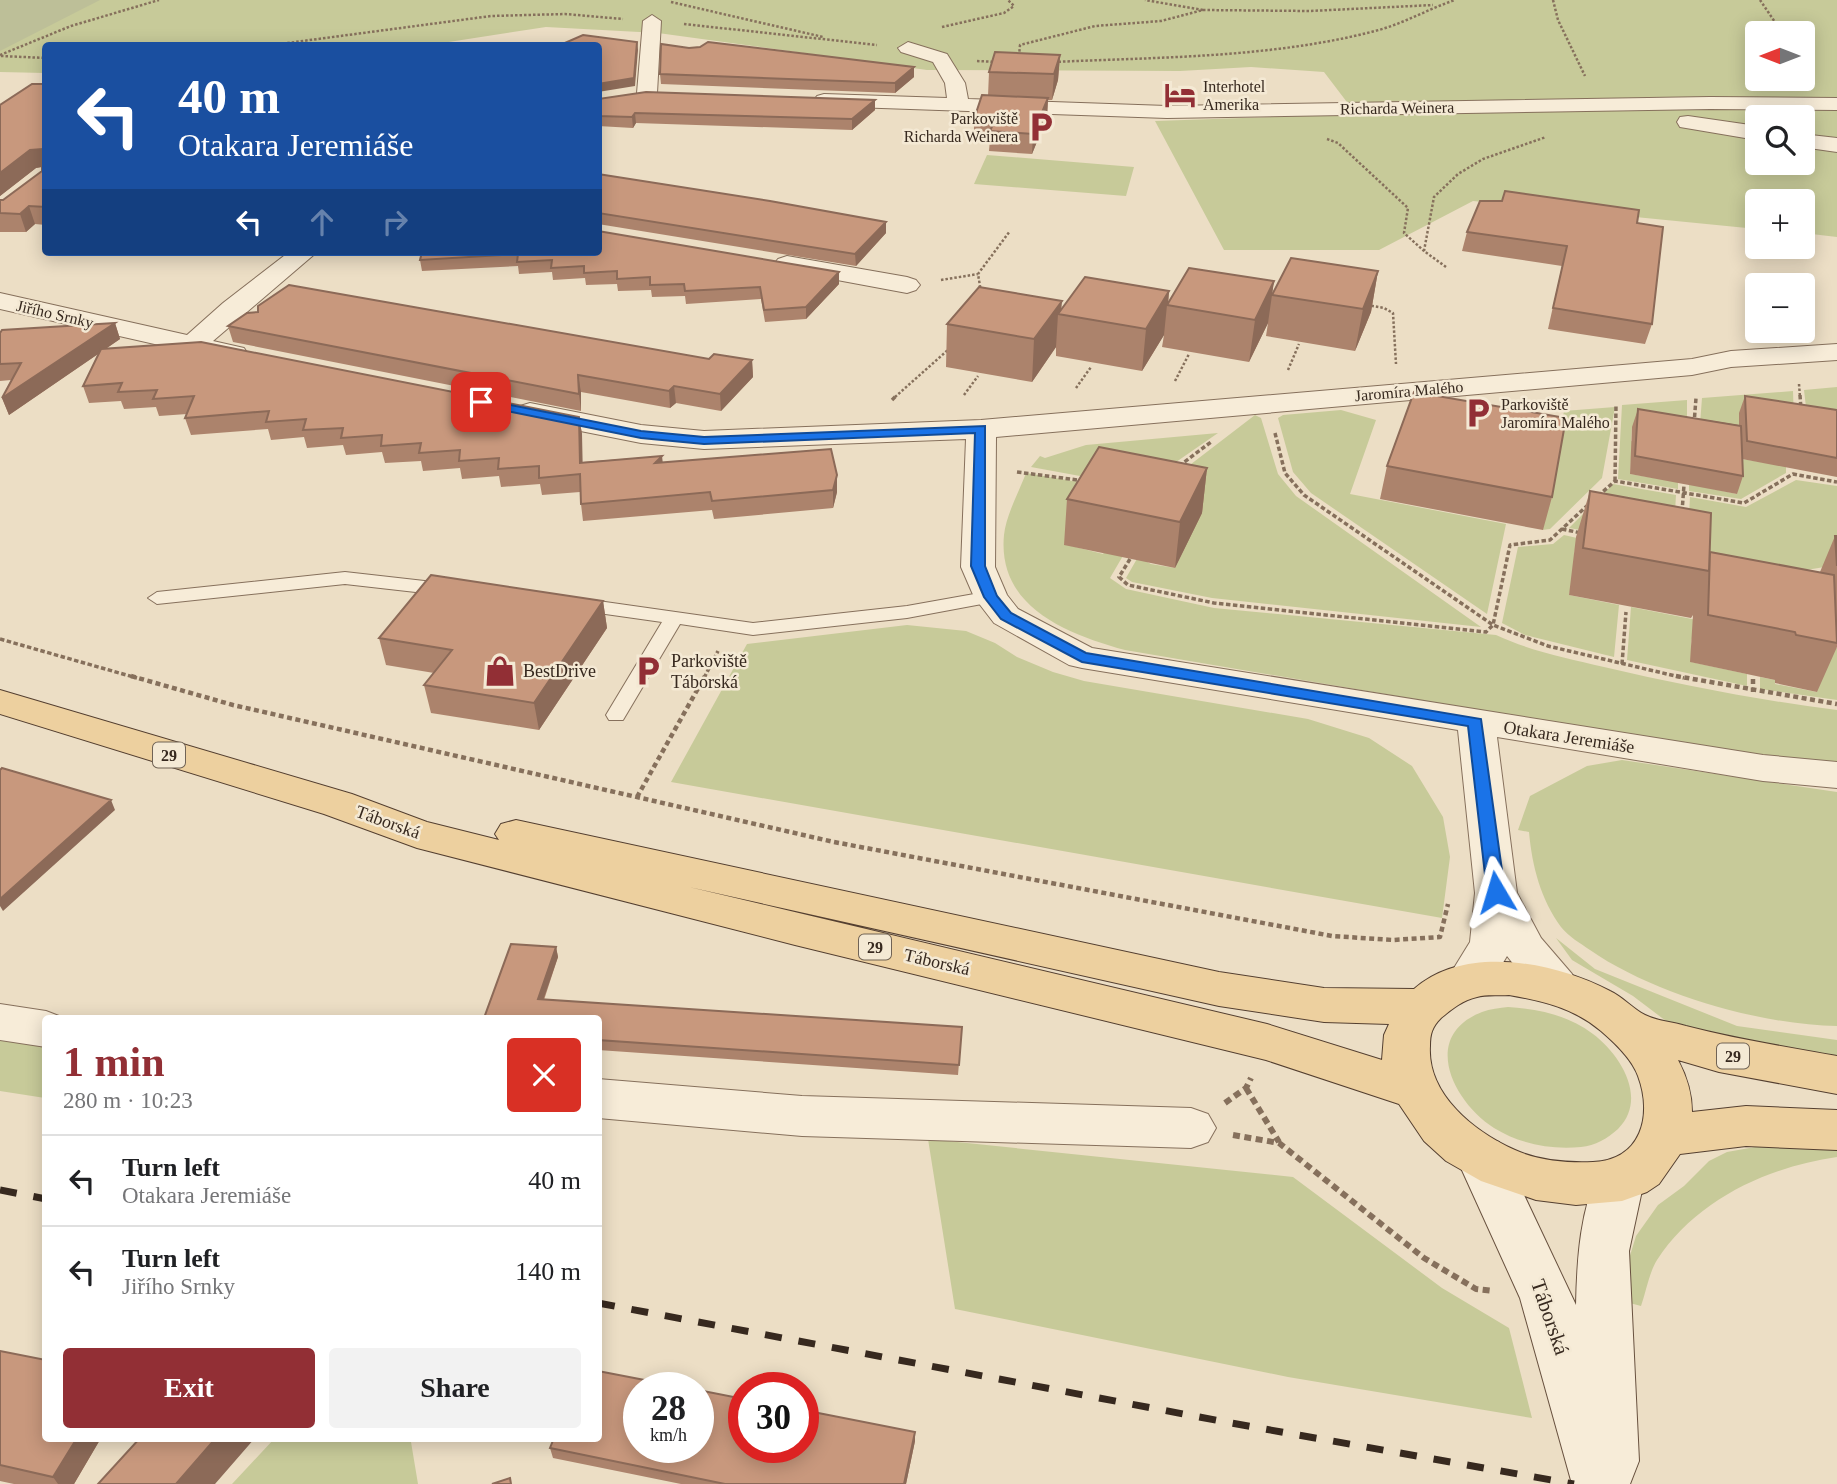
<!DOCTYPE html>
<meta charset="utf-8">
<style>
body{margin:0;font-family:Georgia,serif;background:#f2f2f2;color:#202124;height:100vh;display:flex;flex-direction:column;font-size:26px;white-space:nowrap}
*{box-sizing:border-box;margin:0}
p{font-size:23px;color:#757577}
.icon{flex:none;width:38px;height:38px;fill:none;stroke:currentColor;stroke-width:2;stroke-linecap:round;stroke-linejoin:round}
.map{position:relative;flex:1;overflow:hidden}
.side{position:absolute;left:42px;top:1015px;width:560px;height:427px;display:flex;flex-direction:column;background:#fff;border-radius:7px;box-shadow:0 4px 18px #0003}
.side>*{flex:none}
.guide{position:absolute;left:42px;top:42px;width:560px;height:214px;border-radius:7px;box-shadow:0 4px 18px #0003;background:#1a4fa0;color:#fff;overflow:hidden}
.needle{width:46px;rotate:270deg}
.fabs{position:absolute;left:1745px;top:21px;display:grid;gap:14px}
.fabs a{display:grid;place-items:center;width:70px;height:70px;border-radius:7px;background:#fff;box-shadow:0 4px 18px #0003;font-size:35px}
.speed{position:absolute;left:623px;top:1372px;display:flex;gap:14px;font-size:35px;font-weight:700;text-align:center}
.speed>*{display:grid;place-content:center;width:91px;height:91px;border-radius:50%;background:#fff;box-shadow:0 4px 18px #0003;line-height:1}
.speed small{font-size:18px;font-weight:400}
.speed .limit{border:10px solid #d22;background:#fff;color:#111}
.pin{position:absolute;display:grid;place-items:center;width:60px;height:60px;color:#fff;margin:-30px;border-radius:14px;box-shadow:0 4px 10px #0006}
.me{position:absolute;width:77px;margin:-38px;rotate:353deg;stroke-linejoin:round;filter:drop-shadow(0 0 5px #0008)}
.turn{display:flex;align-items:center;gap:24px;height:147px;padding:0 21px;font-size:32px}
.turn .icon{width:91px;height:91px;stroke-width:2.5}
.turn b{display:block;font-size:49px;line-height:60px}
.lanes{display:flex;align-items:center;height:66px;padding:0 21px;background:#0003;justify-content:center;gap:35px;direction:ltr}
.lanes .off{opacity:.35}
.round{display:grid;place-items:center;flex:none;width:74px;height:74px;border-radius:7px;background:#f2f2f2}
.overview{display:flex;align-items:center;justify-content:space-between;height:119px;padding:0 21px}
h1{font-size:42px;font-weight:800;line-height:52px;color:#922f35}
.action{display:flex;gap:14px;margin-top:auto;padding:14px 21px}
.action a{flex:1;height:80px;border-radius:7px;background:#922f35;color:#fff;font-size:28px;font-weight:800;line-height:80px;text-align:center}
.action a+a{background:#f2f2f2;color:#202124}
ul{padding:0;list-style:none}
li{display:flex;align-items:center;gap:21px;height:91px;padding:0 21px;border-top:2px solid #e0e0e0}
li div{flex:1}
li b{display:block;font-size:26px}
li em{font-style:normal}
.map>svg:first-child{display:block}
</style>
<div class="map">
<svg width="1837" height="1484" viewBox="0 0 1837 1484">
<rect width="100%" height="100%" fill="#ecdec5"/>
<path fill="#c7ca99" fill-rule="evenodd" d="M0,0H1837V237L1803,233L1802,201H1757V229L1473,201L1379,250H1224L1155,121L1356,114L1324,72L1251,67L1180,71L927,70L658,33L546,27L423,46H46L45,73L0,72ZM1757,33H1802V79H1757ZM1757,117H1802V163H1757Z
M987,155L1134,167L1126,196L974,184Z
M1837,387V428L1808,424L1804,390Z
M1793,391L1794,422L1739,413V427L1699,437L1702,398Z
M1687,400V435L1632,427L1631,441L1636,442L1631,459L1630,474L1678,482V489L1618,479L1622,405Z
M1615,407L1602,478L1550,529L1542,530L1564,411Z
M1341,410L1376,420L1350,494L1506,524L1487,614L1311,493L1293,472L1278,418L1283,415Z
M1255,415L1261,418L1278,474L1296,496L1481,627L1212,598L1132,582L1126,578L1138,557L1151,564L1175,568L1200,514L1152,494Z
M1218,433L1140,487L1031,467L1040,456L1045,458L1086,445Z
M1735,458L1786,466V473L1741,499L1689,491V484L1737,494Z
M1026,473L1137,492H1096L1064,544L1103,554L1106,550L1124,554L1110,578L1126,589L1214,608L1496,635C1530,651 1567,658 1604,667C1681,685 1758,700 1837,710V763L1791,759L1485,711L1125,650C1067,634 997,607 1004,535C1006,515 1019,492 1026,473Z
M1796,480L1837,486V565L1806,570L1687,548L1690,497L1746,507Z
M1613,484L1676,495L1673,546L1569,528Z
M1564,535L1577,538L1574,555L1579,556L1569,595L1619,605L1614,657L1525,635L1502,623L1518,547L1553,544Z
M1631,607L1697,620L1691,642V662L1747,674V686L1627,660Z
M907,625L966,631L995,643L1017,657L1053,672L1084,681L1308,719L1369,738L1412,766L1443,817L1450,857L1442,918L671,782L747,644Z
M1814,643L1837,648V700L1760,689V677L1775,680V684L1817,692Z
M1622,760L1837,792V1026C1761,1025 1653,994 1590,950C1580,943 1569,937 1561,927C1541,900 1532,866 1529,832L1518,830L1530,796L1587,766Z
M1556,938L1595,969L1737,1026L1837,1040V1061L1719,1043L1666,1021L1633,996L1572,960Z
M1508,1007C1539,1009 1568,1015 1593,1034C1621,1055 1648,1099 1618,1129C1608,1138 1595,1146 1581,1147C1551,1150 1520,1144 1494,1128C1453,1102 1420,1036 1482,1012C1490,1009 1500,1008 1508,1007Z
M0,1038L45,1047V1098L0,1091Z
M928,1139L1293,1177L1442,1288L1509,1328L1532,1418L1288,1377L955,1309Z
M1755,1147H1837V1157C1767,1167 1696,1200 1657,1260C1649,1273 1646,1292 1641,1306L1626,1302L1628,1262L1636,1236L1658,1205L1684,1186L1709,1161L1727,1152Z
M274,1439L398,1438L411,1442L418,1484H232Z"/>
<path fill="#bdbf98" d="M0,0H100L0,51Z"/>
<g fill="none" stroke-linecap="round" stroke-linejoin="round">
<defs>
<path id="service" d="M345,572L451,584L460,590L451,596L345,584L157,604L148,598L157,592Z
M991,591L998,593L1000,597L998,601L907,618L753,635L680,624L623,720H609L606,715L662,622L577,610L568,604L577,598L753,623L907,606Z"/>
<path id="minor" d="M652,15L661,21L657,93L654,97H640L637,93L643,21Z
M908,42L947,54L965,83L968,99L1167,106L1710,97L1837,98V110L1710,109L1167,118L824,106L817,104L814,100L817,96L824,94L947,98L945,83L933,62L901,52L898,48Z
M1688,116L1757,126V140L1680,127L1677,122L1680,117Z
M1802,134L1837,138V152L1802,147Z
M289,252H317L213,341L244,348L248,354L244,360L234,362L0,309V293L187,335L223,303Z
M787,256L907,277L916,280L920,285L916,290L907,293L778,269L774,264L778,259Z
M1837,344V360L1731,367L1692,375L996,437L995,567L1007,595L1018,609L1092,648L1763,755L1837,762V788L1763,781L1497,737L1517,893L1541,938L1572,974L1579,986L1572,998L1556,1003L1540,998L1507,956L1485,993L1469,998L1453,993L1446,981L1470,942L1475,893L1458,730L1082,668L1069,665L994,623L974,597L961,567L966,439L704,449L641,443L530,421L520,418L515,412L520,406L530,403L641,425L704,431L981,420L1692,359L1731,351Z
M0,1004L46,1011L64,1018H46V1047L0,1040Z
M598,1079L802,1096L1191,1108L1208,1114L1216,1128L1208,1142L1191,1148L802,1136L598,1118Z"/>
<path id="secondary" d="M1481,1136L1499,1142L1576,1305C1577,1258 1580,1209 1601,1166L1619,1160L1637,1166L1644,1181L1629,1251L1639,1461L1630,1484H1572L1520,1298L1456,1157L1463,1142Z"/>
<path id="primary" d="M0,690L352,794L427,822L499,840L495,834L501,824L516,820L1219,972L1324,988L1414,989C1465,944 1555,962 1610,991C1623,997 1633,1009 1645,1015C1657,1021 1673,1022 1686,1026C1736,1039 1786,1047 1837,1056V1094L1719,1072L1678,1060C1687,1077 1692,1093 1692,1112L1746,1106L1837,1110V1150L1746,1146L1680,1154L1659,1184L1647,1192L1622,1201L1576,1205L1536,1200L1481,1181L1446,1161L1424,1141L1399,1104L1266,1060L795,945L417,848L324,814L0,714ZM689,887L1219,1006L1324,1022L1389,1024L1384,1035L1382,1060L1267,1024ZM1509,995C1543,1001 1574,1008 1601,1031C1615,1043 1632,1059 1638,1076C1653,1116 1641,1160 1593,1162C1568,1163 1539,1161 1515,1150C1475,1132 1427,1095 1430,1046C1430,1034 1432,1027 1441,1018C1452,1009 1463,1000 1477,997C1487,994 1499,996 1509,995Z"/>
</defs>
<use href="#service" stroke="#86705c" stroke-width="2"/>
<use href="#minor" stroke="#86705c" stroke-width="2"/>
<use href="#secondary" stroke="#68513f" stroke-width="2"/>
<use href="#primary" stroke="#543f30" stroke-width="2"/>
<path stroke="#86705c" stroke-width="2.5" stroke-dasharray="2.5 2" stroke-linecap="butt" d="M1553,0L1558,20L1585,76
M1760,0L1777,25L1778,33
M671,2L823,37
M1203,10L1310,11L1433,5
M684,24L877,45
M942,27L1004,13L1014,6L1008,0
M265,46L491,16L565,14L623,19
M0,55L71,26L159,0
M1,56L46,58
M1019,56L1020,45L1095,26L1161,21L1203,10L1145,0
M977,61L996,62
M1054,62C1161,57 1271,58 1375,31C1403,24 1428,9 1455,0
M1327,139L1338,143L1408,208L1404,233L1424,251
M1446,267L1424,251L1434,197L1458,174L1483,159L1546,137
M941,280L978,274
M981,292L978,274L1010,231
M1367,305L1384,308L1393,313L1396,364
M1288,370L1299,344
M1175,381L1189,354
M1799,384L1800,397
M1076,388L1091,367
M964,395L978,376
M895,397L949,349"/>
<path stroke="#86705c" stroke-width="3.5" stroke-dasharray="4.5 2.5" stroke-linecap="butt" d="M1800,395L1801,410
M892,400L897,395
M1694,424L1696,398
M1275,433L1285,473L1304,495L1493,625L1548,646L1684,678
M1179,466L1211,442
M1017,472L1085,481
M1615,481L1616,405
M1598,496L1615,481L1744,503L1793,474L1837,482
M1682,512L1684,485
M1562,529L1581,533
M1130,559L1119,577L1128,585L1214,603L1486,632L1493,625L1510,545L1550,540L1589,504
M0,639L137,678
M1622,664L1626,612
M704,678L718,651"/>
<path stroke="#86705c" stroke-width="4.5" stroke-dasharray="5 3.5" stroke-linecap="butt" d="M131,676L233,705L834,842L1332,936L1393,940L1440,937L1448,904
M1676,676L1837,704
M1753,679V692
M637,797L705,676"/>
<path stroke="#86705c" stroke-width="6" stroke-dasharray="7 4.5" stroke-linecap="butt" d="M1246,1088L1279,1142
M1225,1103L1246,1088L1251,1078
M1233,1135L1279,1143L1424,1258L1476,1289L1493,1291"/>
<use href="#service" fill="#f7ecd8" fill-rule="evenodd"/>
<use href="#minor" fill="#f7ecd8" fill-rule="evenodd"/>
<use href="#secondary" fill="#f7ecd8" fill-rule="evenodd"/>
<use href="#primary" fill="#edd09f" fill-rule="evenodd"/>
<path stroke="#37291f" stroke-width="7" stroke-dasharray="17 17" stroke-linecap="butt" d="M0,1190L46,1199
M598,1303L1231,1423L1574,1484"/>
</g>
<path fill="#ac836c" d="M1060,55L1058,80L1052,100H1048L1047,117L1032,154L989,151L990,139H974V119L988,96L989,72Z
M660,74L914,77L895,93L661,84Z
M46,84V225L35,224L26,232H0V200H3L42,171V167L36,168L0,196V105Z
M598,99L875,110L852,130L636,123L633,128L598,126Z
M598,174L886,233L856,266L598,224Z
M1637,223L1652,324L1645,344L1548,329L1562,266L1462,251L1467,232Z
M175,252H231L176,255Z
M422,252H598L839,272V284L806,319L765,322L761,299L686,304L685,296L652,297L651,290L618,291L617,284L586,285L585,278L553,280L552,272L519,274L518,266L422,271L420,260Z
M1378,271L1371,312L1355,351L1266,336L1268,323L1249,362L1162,347L1164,335L1142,371L1056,356V347L1032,382L946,367L947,324L1062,309L1169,291L1168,303L1274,281L1272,294Z
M115,323L120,339L107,348L579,417L582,434V462L662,456V463L837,475V492L833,508L714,519L712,510L583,521L581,504L580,492L542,495L540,484L501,487L499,476L462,479L460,468L423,471L421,461L385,463L382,452L346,455L343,445L307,448L304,437L271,440L268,429L191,435L185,418L187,414L159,416L156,407L124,409L121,401L89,403L83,386L98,354L9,415L2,398L11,380L0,381V333Z
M228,326L709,359L752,360L753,377L721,411L676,403L670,408L581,392V411L233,342Z
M1745,396L1837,410V477L1742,459L1743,476L1737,494L1630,474L1632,427L1638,409L1739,425V413Z
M1387,466L1552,497L1543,530L1380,499Z
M1207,468L1202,513L1175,568L1064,545L1067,499Z
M1590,491L1709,555L1820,572L1835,536H1837V647L1817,692L1775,683V680L1690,662L1693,615L1691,618L1569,595L1576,537Z
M603,601L607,628L539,730L431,713L424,685L434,673L386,665L379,638Z
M556,947L558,957L544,1000L962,1027L958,1075L598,1050V1018H484Z
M0,1351L46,1438H101L74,1484H14L0,1481Z
M915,1432V1441L906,1484H681L553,1458L550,1448Z"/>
<path fill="#8c6a58" d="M637,42L638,50L635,86L598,92V84Z
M1060,55L1058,80L1052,100L1054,74Z
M914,67V77L895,93V83Z
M1048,98L1047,117L1032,154L1033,134Z
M875,100V110L852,130V119Z
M635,113L636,123L633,128L632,117Z
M42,149L46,166L36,168L0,196V173L30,150Z
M29,206L35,224L26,232L20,214Z
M886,222V233L856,266L855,254Z
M1378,271L1371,312L1355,351L1363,309Z
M839,272V284L806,319V307Z
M1274,281L1268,323L1249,362L1255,320Z
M1169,291L1168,305H1167L1164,335L1142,371L1146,329Z
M1062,301L1061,314H1058L1056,347L1032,382L1034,339Z
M115,323L120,339L9,415L2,398Z
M752,360L753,377L721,411L720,394Z
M578,375L581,392V411L579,394Z
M674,386L676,403L670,408L669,391Z
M579,417L582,434L583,480L580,463Z
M662,456L664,473L655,463Z
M1207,468L1202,513L1175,568L1180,522Z
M837,475V492L833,508V490Z
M603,601L607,628L539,730L534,703Z
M111,800L115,810L3,911L0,906V899Z
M556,947L558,957L540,1009L538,999Z
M915,1432V1441L906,1484H904Z
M77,1438H101L74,1484H58L53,1477Z
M216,1438H255L215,1484H176Z"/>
<path fill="#c8987d" stroke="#8c6a58" stroke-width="2" d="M583,35L637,42L634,78L598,84V46H558Z
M708,42L914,67L895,83L660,74L661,44L689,48L700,47Z
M995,52L1060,55L1054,74L989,72Z
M32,84H46V207L29,206L20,214L0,213V200H3L42,171V149L30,150L0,173V105Z
M646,92L875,100L852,119L635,113L632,117L598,116V99Z
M982,95L1048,98L1033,134L990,131L995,120L974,119Z
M598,174L770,201L886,222L855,254L598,213Z
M1505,191L1639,210L1637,223L1663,227L1652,324L1553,308L1567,246L1467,232L1480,201H1502Z
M598,231L839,272L806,307L764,310L760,287L685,291L684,284L650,285V277L617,279V271L584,273V266L551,268L552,260L517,262L518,254L420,260L422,252H598Z
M1291,258L1378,271L1363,309L1272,295Z
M1189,268L1274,281L1255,320L1167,305Z
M1085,277L1169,291L1146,329L1058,314Z
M289,285L709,359L714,354L752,360L720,394L674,386L669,391L578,375L579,394L228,326L247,313L258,312V306Z
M979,287L1062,301L1034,339L947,324Z
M115,323L2,398L21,363L0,364V333L2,330Z
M201,342L579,417L580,463L662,456L655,463L831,449L837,475L833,490L712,501L710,492L581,504L580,474L539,478V466L498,469L499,458L459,461L460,450L419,453L421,443L381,446L382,435L341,438L343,428L303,430L306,419L266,422L269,411L185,418L194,396L153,399L157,390L118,392L122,383L83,386L101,349Z
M1414,392L1566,418L1552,497L1387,466Z
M1745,396L1837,410V458L1747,441Z
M1638,409L1741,426L1743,476L1635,456Z
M1099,447L1207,468L1180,522L1067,499Z
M1590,491L1711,513L1709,571L1583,548Z
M1835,536H1837V566Z
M1710,552L1834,575L1837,643L1796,635L1795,632L1708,615Z
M431,575L603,601L534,703L424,685L452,650L379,638Z
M2,768L111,800L0,899V770Z
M511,944L556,947L538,999L962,1027L959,1065L598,1040V1018H484Z
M0,1351L46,1360V1438H77L53,1477L0,1465Z
M598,1371L686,1388H639V1447H698V1390L744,1399V1447H803V1410L915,1432L904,1484H725L550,1448L554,1438H598Z
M140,1438H216L176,1484H98Z
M510,1478L511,1484H492Z"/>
<path fill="#1a73e8" stroke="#114b97" stroke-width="2" d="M481,399L641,431L704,437L985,426V566L997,596L1011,613L1086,653L1481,719L1505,892L1502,897H1489L1487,892L1468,726L1082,662L1001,619L984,597L971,566L975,433L704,444L641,438L477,405V400Z"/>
<defs>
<symbol id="hotel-bare" viewBox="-9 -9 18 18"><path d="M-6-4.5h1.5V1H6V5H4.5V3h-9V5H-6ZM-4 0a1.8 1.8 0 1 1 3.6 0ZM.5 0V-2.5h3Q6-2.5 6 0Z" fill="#922f35" stroke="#f4e9d4" stroke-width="2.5" paint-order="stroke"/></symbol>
<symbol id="parking-bare" viewBox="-9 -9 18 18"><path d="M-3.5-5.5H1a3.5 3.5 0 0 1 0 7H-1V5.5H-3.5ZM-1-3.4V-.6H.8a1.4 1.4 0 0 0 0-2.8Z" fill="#922f35" stroke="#f4e9d4" stroke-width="2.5" paint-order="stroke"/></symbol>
<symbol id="shop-bare" viewBox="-9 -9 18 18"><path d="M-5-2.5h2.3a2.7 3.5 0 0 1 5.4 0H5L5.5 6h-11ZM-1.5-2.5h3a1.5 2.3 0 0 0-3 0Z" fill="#922f35" stroke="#f4e9d4" stroke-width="2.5" paint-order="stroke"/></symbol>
</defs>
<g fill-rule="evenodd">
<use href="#hotel-bare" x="1158" y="73" width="44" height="44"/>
<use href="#parking-bare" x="1019" y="105" width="44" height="44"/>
<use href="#parking-bare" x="1456" y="391" width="44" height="44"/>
<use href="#shop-bare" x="478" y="649" width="44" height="44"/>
<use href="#parking-bare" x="626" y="649" width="44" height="44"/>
</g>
<g text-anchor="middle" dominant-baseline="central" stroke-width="5" stroke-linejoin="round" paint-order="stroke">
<g font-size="16" fill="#37291f" stroke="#f4e9d4" text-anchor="start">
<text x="1203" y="86">Interhotel<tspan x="1203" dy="18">Amerika</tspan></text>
<text x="1018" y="118" text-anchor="end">Parkoviště<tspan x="1018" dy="18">Richarda Weinera</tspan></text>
<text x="1501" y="404">Parkoviště<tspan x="1501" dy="18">Jaromíra Malého</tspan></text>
</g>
<g font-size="16" fill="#37291f" stroke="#f4e9d4">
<text transform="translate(1397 108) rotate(-1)">Richarda Weinera</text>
<text transform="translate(55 314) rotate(13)">Jiřího Srnky</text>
<text transform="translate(1409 391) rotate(-5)">Jaromíra Malého</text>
</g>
<g fill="#f4e9d4" stroke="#706355" stroke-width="2">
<rect x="153" y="742.5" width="32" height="25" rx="5"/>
<rect x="859" y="934.5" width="32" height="25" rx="5"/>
<rect x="1717" y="1043.5" width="32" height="25" rx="5"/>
</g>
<g font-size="16" font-weight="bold" fill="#37291f">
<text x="169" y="755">29</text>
<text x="875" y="947">29</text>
<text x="1733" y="1056">29</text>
</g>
<g font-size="18" fill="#37291f" stroke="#f4e9d4" text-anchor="start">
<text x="671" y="661">Parkoviště<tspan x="671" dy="21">Táborská</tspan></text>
<text x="523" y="671">BestDrive</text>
</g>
<g font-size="18" fill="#37291f" stroke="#f4e9d4">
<text transform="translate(1569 737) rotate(9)">Otakara Jeremiáše</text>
<text transform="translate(388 822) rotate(20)">Táborská</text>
<text transform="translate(937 962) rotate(13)">Táborská</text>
</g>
<g font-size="21" fill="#37291f" stroke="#f4e9d4">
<text transform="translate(1550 1317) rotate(71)">Táborská</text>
</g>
</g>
</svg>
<div class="fabs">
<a><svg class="needle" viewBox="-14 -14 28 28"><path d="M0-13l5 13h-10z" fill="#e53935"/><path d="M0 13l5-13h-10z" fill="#757577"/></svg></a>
<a><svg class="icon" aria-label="search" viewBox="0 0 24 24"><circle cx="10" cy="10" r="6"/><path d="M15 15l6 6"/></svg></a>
<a>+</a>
<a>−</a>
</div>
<div class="speed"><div>28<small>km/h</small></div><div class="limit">30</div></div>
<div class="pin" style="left:481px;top:402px;background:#d93025"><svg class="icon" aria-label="arrive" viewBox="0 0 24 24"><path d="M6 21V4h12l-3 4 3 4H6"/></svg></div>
<svg class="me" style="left:1496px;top:892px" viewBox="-20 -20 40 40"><path d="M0-17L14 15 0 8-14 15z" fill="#1a73e8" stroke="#fff" stroke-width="4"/></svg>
<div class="guide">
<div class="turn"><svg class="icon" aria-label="left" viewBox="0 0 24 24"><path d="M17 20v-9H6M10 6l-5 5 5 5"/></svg><div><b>40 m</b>Otakara Jeremiáše</div></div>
<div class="lanes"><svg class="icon" aria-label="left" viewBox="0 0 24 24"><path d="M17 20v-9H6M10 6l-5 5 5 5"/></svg><svg class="icon off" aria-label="ahead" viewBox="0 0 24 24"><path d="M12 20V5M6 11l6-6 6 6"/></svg><svg class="icon off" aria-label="right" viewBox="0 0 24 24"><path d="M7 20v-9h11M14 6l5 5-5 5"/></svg></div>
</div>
<section class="side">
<div class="overview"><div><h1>1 min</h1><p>280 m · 10:23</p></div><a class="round" style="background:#d93025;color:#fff"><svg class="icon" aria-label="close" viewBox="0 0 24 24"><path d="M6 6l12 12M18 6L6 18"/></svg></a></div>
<ul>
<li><svg class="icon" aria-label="left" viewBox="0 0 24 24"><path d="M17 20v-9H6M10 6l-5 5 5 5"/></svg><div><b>Turn left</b><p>Otakara Jeremiáše</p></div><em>40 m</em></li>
<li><svg class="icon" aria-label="left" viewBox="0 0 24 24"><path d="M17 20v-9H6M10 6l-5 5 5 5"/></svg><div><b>Turn left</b><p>Jiřího Srnky</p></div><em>140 m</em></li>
</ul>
<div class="action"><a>Exit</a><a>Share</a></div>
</section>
</div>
